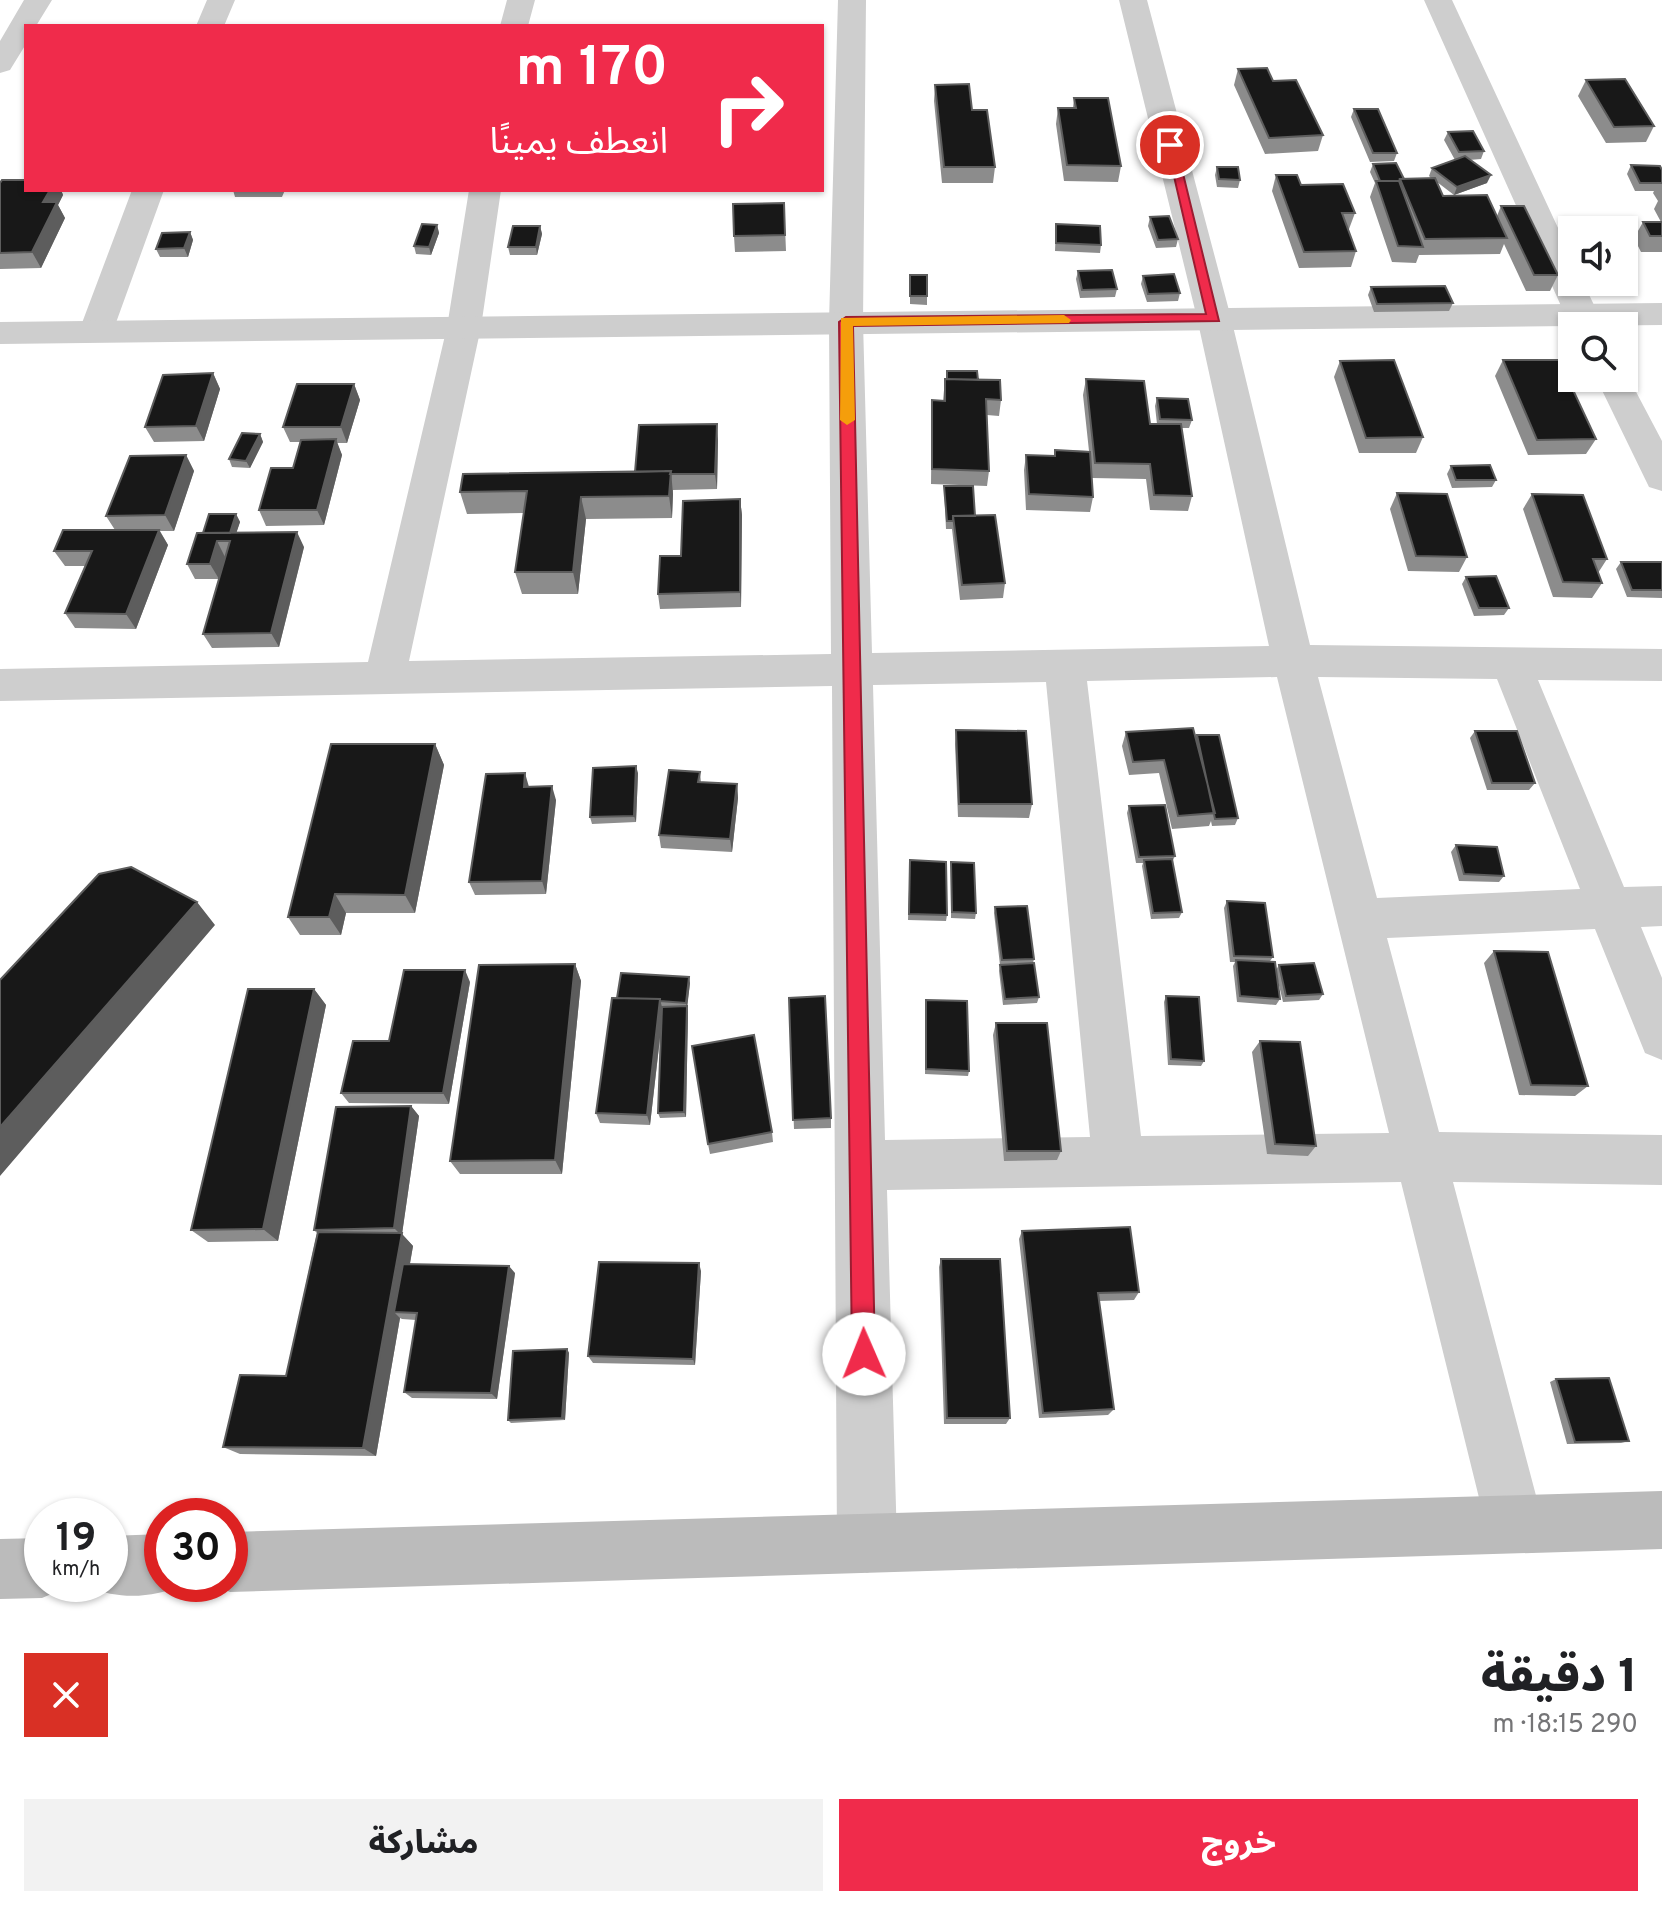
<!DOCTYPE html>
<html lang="ar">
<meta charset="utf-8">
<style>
body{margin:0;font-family:Overpass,"Noto Sans Arabic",sans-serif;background:#f2f2f2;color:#202124;direction:rtl;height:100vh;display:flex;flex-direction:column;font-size:30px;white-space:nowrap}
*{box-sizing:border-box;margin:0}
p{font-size:26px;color:#757577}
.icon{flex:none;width:44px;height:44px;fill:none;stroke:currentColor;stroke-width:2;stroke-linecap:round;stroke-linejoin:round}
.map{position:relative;height:1627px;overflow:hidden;direction:ltr}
.panel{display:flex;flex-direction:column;background:#fff;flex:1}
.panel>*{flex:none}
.hud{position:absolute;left:24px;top:24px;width:800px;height:168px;border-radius:0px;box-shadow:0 2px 6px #0004;direction:rtl;background:#f02b4b;color:#fff;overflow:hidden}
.buttons{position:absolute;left:1558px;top:216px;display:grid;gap:16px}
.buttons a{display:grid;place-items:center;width:80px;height:80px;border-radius:0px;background:#fff;box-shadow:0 2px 6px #0004;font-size:40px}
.speed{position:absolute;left:24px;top:1498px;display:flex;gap:16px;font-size:40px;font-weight:700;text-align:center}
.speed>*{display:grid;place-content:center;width:104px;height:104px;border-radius:50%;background:#fff;box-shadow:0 2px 6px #0004;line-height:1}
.speed small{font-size:20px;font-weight:400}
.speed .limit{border:12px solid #d22;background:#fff;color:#111}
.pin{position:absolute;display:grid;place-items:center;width:68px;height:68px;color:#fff;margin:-34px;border:4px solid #fff;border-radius:50%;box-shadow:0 2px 8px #0007}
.me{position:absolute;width:88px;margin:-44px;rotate:359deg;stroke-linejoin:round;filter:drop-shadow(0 0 6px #0008)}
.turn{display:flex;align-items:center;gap:28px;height:168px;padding:0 24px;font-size:36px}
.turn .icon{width:104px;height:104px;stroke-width:2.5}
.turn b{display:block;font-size:56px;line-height:68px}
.round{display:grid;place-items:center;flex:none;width:84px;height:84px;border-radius:0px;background:#f2f2f2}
.summary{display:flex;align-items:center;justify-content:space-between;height:136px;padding:0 24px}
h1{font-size:48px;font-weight:800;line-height:60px}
.action{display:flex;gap:16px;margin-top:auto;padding:16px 24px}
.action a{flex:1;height:92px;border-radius:0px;background:#f02b4b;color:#fff;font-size:32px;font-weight:800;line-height:92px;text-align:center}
.action a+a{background:#f2f2f2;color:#202124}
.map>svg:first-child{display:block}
</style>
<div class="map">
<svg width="1662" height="1627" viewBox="0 0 1662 1627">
<rect width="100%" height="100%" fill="#fff"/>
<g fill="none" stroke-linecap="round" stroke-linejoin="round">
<path fill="#cecece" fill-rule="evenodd" d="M24,0H52L36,26H26V44L10,70L0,73V41Z
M207,0H235L224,26H196Z
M507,0H535L528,26H500Z
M838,0H866L863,322L872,653L1269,646L1197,318L1119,0H1147L1231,318L1310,645L1662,649V681L1538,680L1624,887L1662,886V926L1641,927L1662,978V1060L1645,1053L1595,929L1387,938L1439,1132L1662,1135V1185L1453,1182L1543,1522L1535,1543L1514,1551L1493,1543L1485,1522L1401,1182L887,1190L897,1543L888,1564L867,1573L846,1564L837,1543L832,686L0,701V669L368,662L447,327L469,190H501L481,327L409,661L831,654L829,322ZM1277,677L1389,1133L1141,1136L1087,681ZM1318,677L1497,679L1580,889L1377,898ZM1046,682L1090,1137L885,1140L873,685Z
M1424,0H1452L1572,258V282H1583L1604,326H1572V329L1570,326Z
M132,190H164L113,331L108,339L96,342L84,339L79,331Z
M1624,369L1662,441V491L1649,487L1596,378H1624Z"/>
<path fill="#cecece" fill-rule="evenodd" d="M1662,303V325L0,344V322Z"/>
<path fill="#bbb" fill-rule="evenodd" d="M1662,1491V1549L230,1592L211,1584H230V1532Z
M162,1534V1584L183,1585C153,1598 119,1600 89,1587L88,1584H110V1536Z
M42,1538V1584H65L63,1589L42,1598L0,1599V1539Z"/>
</g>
<path fill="#8c8c8c" d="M1238,69L1273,81L1323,135L1318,151L1265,154L1234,85Z
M1586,80L1654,126L1646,142L1606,143L1578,96Z
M935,85L972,110L995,167L993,183H942L934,101Z
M1074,98L1121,166L1118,182L1064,181L1056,124L1058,108H1073Z
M1354,109L1397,153L1394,161L1370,162L1351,117Z
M1448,132L1484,151L1481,159L1469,160L1487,183L1454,195L1437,182L1443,196L1497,216L1501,206L1558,275L1550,291H1526L1504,244L1500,254L1419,255L1416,263L1392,262L1370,197L1375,183L1370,172L1373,164L1404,179H1432L1429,176L1432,168L1455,160L1444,140Z
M1631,165L1662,170V252H1641L1634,238L1643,222H1661L1654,209L1658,201L1653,193L1654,191H1635L1627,174Z
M1217,167L1240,180L1238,188L1217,187L1215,175Z
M1276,175L1301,185L1355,213L1349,229H1348L1356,251L1351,267L1299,268L1272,191Z
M0,183L26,190H61L63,195L58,205L65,218L41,268L0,269Z
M233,190H285L282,197H235Z
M784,203L786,251L735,252L734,236Z
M1150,217L1178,239L1176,247L1156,248L1148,226Z
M1056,224L1101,245L1100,253L1055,251Z
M437,225L439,233L431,255L416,254L414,246Z
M540,226L542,234L537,255H510L508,247Z
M190,232L193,240L188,257H160L156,249Z
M1078,271L1117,289L1115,297L1080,298L1076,279Z
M910,275L927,296V305L910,304Z
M1143,276L1180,293L1178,301L1147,302L1141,284Z
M1371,287L1453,303L1449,311L1374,312L1368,295Z
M1503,360L1596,439L1586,454L1528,455L1495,376Z
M1340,361L1423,437L1416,453H1359L1334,377Z
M947,371L978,380L1001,400L999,416L987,415L989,471L987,486L931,484L932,400L943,401L945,379H946Z
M213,373L220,389L204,441L154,442L145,427Z
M1086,379L1150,424H1157L1155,406L1157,398L1192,420L1189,428H1182L1192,496L1188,511L1150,510L1146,479L1092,478L1093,497L1090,512L1026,510L1024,470L1026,455L1054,456L1055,450L1089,451L1083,395Z
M354,384L360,400L347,443H337L342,455L324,525L266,526L259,510L293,468L300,442H290L283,427Z
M260,434L263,442L250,468L232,467L229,459Z
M718,440L717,489L673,490L672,518L586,519L578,594H522L515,572L524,513L467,514L460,492L635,472Z
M186,455L194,471L174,531H160L168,545L136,629L75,628L65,613L85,566H65L54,551L115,530L106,516Z
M1451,466L1496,480L1492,487L1452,488L1447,474Z
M944,486L975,516L1005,583L1003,598L960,600L952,529H946Z
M1397,493L1467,557L1459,572L1408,571L1390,509Z
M1532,494L1607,559L1598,573L1602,583L1592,598L1553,597L1523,509Z
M740,499L742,515L741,607L660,609L658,594L681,556Z
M236,514L240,522L236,533L304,547L279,647L212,648L203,634L219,579H195L187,564L203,533Z
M1621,562H1662V598L1627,597L1616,569Z
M1466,577L1509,608L1504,615L1474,616L1462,584Z
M956,730L1032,804L1029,818L958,817L955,744Z
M1475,731L1535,783L1529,790H1487L1470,738Z
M1126,732L1196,740L1197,735L1238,818L1235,825L1212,826L1211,821L1209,826L1172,829L1159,773L1129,775L1122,746Z
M435,744L444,765L415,913H346L341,935H300L288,917Z
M700,772L701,782L737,784L738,798L732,852L661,848L659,835Z
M638,773L636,822L592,824L590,817Z
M529,786L556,800L546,894L475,895L469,882Z
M1129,806L1175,856L1172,862L1182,912L1179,918L1151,919L1142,866L1143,863H1136L1127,813Z
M1456,845L1504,876L1499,882L1459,881L1451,852Z
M910,860L947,915L946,921L908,920Z
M951,862L976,913L975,919L951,918Z
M1227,901L1273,957L1270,961L1276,970L1279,965L1323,994L1319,1000L1283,1002L1277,977L1280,999L1276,1005L1237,1002L1233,966L1235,962H1230L1224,908Z
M995,907L1034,959L1033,963L1039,997L1037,1003L1003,1005L999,971L1000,965L994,913Z
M1494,951L1588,1086L1575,1096L1519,1095L1484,963Z
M575,964L581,981L562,1174H460L450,1161Z
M470,982L449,1104L349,1103L341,1093L389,1041Z
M690,983L687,1006L688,1012L686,1117L660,1118L658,1113L662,1021L650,1125L600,1123L596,1113L617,998Z
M314,989L326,1005L278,1241L208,1242L191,1230Z
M1166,996L1204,1061L1201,1066L1168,1065L1164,1002Z
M789,998L831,1118V1128L794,1129Z
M926,1000L969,1071L968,1076L925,1074Z
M996,1023L1061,1151L1057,1160L1004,1161L993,1035Z
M1260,1041L1316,1146L1308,1156L1267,1154L1252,1052Z
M411,1106L419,1116L402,1234L413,1246L410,1264L515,1273L497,1399L412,1398L404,1392L416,1320L402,1319L400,1318L376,1456L240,1454L223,1447L286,1376L317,1233L314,1230Z
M772,1132L773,1142L710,1154L708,1144Z
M1022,1231L1139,1292L1134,1300L1099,1301L1114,1409L1108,1415L1039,1418L1019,1239Z
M941,1259L1010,1418L1006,1424H944L939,1267Z
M701,1271L695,1365L593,1363L588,1356Z
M567,1349L569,1353L565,1420L511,1423L508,1420Z
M1556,1379L1629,1441L1621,1443L1567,1444L1550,1382Z"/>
<path fill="#5d5d5d" d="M1491,175L1487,183L1454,195L1457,187Z
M50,190H61L63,195L58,205L65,218L41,268L32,252L43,202Z
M437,225L439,233L431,255L429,247Z
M540,226L542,234L537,255L536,247Z
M190,232L193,240L188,257L184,248Z
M213,373L220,389L204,441L196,426Z
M354,384L360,400L347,443L341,427Z
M717,424L718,440L717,489L715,474Z
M260,434L263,442L250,468L246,461Z
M336,439L342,455L324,525L317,510Z
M186,455L194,471L174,531L165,515Z
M671,471L673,494L672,518L669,496Z
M581,497L586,519L578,594L573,572Z
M740,499L742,515L741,607L740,592Z
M236,514L240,522L233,543L229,535Z
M159,530L168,545L136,629L126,614Z
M297,532L304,547L279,647L271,633Z
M217,541L225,557L219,579L210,564Z
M435,744L444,765L415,913L405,895Z
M636,766L638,773L636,822L634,816Z
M525,773L529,787H524Z
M737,784L738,798L732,852L730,839Z
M552,786L556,800L546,894L542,881Z
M335,894L346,913L341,935L329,917Z
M197,902L215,925L0,1176V1127Z
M575,964L581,981L562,1174L555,1160Z
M465,970L470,982L449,1104L443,1093Z
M689,977L690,983L687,1009L686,1003Z
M314,989L326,1005L278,1241L263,1229Z
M660,999L663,1011L650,1125L647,1115Z
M687,1006L688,1012L686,1117L684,1112Z
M411,1106L419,1116L402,1234L413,1246L401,1312H394L400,1318L376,1456L363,1448L402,1236L394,1228Z
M699,1263L701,1271L695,1365L693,1359Z
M509,1266L515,1273L497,1399L491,1393Z
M567,1349L569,1353L565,1420L562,1418Z"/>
<path fill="#181818" stroke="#5d5d5d" stroke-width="2" d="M1267,68L1273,81L1296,80L1323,135L1269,138L1238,69Z
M1625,79L1654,126L1614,127L1586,80Z
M969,84L972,110H987L995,167H944L935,85Z
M1074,98H1108L1121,166L1067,165L1058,108H1076Z
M1354,109H1378L1397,153H1373Z
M1473,131L1484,151L1459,152L1448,132Z
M1465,156L1491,175L1457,187L1432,168Z
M1396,163L1404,179H1400L1399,181H1380L1373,164Z
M1631,165L1660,166L1662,170V183H1640Z
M1217,167H1238L1240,180L1219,179Z
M1276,175H1297L1301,185L1343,184L1355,213H1342L1356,251L1304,252Z
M1435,178L1443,196L1487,195L1507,238L1425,239L1400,179Z
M2,180H26V190H50L43,202H57L32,252L0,253V183Z
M1376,181H1399L1423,247L1398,246Z
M784,203L785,235L734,236L733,204Z
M1501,206H1524L1558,275H1534Z
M1169,216L1178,239L1158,240L1150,217Z
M1643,222H1662V236H1650Z
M422,224L437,225L429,247L414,246Z
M1056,224L1100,226L1101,245L1056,243Z
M513,226H540L536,247H508Z
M190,232L184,248L156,249L162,233Z
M1112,270L1117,289L1082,290L1078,271Z
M1174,274L1180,293L1148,294L1143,276Z
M910,275H927V296H910Z
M1445,286L1453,303L1377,304L1371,287Z
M1394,360L1423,437L1366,438L1340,361Z
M1503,360H1559L1596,439L1537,440Z
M947,371H977L978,380L947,379Z
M213,373L196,426L145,427L163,375Z
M945,379L1000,380L1001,400L986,399L989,471L932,469V400L945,401Z
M1086,379L1144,381L1150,424H1181L1192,496L1154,495L1150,464L1095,463Z
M297,384H354L341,427H283Z
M1157,398L1188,399L1192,420L1160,419Z
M717,424L715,474H670L671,471L635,472L639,425Z
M242,433L260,434L246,461L229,459Z
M336,439L317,510H259L271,468H293L301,440Z
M1055,450L1090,452L1093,497L1029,494L1026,455L1055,456Z
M186,455L165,515L106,516L130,456Z
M1490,465L1496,480H1456L1451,466Z
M671,471L669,496L581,497L573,572H515L527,491L460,492L463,474Z
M944,486H973L975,516H953V521H947Z
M1397,493L1447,494L1467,557L1416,556Z
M1532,494L1583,495L1607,559H1593L1602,583L1563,582Z
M740,499V592L658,594L660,556H681L683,501Z
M209,514H236L230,533H203Z
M995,515L1005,583L962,585L953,516Z
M63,530H159L126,614L65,613L92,551H54Z
M297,532L271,633L203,634L230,541H217L210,564H187L197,533Z
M1621,562H1662V590H1632Z
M1496,576L1509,608H1479L1466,577Z
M1193,728L1215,813L1178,816L1164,760L1133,762L1126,732Z
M956,730L1026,731L1032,804H959Z
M1475,731H1517L1535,783H1492Z
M1197,735H1219L1238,818L1215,819Z
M331,744H435L405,895L335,894L329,917H288Z
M636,766L634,816L590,817L593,768Z
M669,770L700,772L698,782L737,784L730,839L659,835Z
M525,773L524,787L552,786L542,881L469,882L486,774Z
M1165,805L1175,856L1139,857L1129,806Z
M1456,845L1497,847L1504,876L1464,874Z
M1172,859L1182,912L1153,913L1144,860Z
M910,860L946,862L947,915L909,914Z
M951,862L974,863L976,913L952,912Z
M131,867L197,902L0,1127V980L99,874Z
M1227,901L1265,903L1273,957L1234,956Z
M1027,906L1034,959L1002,960L995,907Z
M1494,951L1548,952L1588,1086L1531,1085Z
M1236,960L1275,962L1280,999L1240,996Z
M1034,963L1039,997L1005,999L1000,965Z
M1314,963L1323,994L1286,996L1279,965Z
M575,964L555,1160L450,1161L479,965Z
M404,970H465L443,1093H341L353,1041H389Z
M621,973L689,977L686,1003L660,1001V999L617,998Z
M248,989H314L263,1229L191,1230Z
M825,996L831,1118L793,1120L789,998Z
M1166,996L1199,997L1204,1061L1171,1059Z
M612,998L660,999L647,1115L596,1113Z
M926,1000L967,1001L969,1071L926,1069Z
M687,1006L684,1112L658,1113L662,1007Z
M996,1023H1047L1061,1151H1007Z
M754,1035L772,1132L708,1144L692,1046Z
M1260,1041L1300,1042L1316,1146L1275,1144Z
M411,1106L394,1228L314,1230L336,1107Z
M1130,1227L1139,1292L1098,1293L1114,1409L1043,1413L1022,1231Z
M318,1232L402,1233L363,1448L223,1447L240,1375L286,1376Z
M941,1259H1000L1010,1418H947Z
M599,1262L699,1263L693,1359L588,1356Z
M403,1264L509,1266L491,1393L404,1392L417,1313L394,1312Z
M567,1349L562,1418L508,1420L513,1351Z
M1609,1378L1629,1441L1575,1442L1556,1379Z"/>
<path fill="#f02b4b" stroke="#9c1c31" stroke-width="2" d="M1166,142L1176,145L1219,321L853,326L875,1354L872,1362L864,1365L856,1362L852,1354L839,322L846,317L1206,314Z"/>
<path fill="#f59e0b" d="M1064,315L1071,320L1069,323L853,326L855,420L847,425L840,420L841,318Z"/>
</svg>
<div class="buttons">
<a><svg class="icon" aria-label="sound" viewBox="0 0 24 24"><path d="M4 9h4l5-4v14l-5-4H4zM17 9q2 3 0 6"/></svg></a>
<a><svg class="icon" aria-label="search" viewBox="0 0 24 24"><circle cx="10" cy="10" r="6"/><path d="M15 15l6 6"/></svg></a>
</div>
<div class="speed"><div>19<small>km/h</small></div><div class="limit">30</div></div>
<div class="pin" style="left:1170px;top:145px;background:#d93025"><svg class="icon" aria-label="arrive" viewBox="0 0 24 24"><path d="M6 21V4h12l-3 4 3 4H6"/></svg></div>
<svg class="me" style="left:864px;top:1354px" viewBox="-20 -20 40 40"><circle r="19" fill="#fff"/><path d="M0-13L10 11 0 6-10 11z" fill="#f02b4b"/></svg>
<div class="hud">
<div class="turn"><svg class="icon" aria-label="right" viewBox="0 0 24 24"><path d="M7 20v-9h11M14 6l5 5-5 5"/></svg><div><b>170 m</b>انعطف يمينًا</div></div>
</div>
</div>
<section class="panel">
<div class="summary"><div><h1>1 دقيقة</h1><p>290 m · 18:15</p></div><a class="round" style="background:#d93025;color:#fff"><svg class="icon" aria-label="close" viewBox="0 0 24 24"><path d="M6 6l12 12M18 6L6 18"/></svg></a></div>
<div class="action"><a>خروج</a><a>مشاركة</a></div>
</section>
